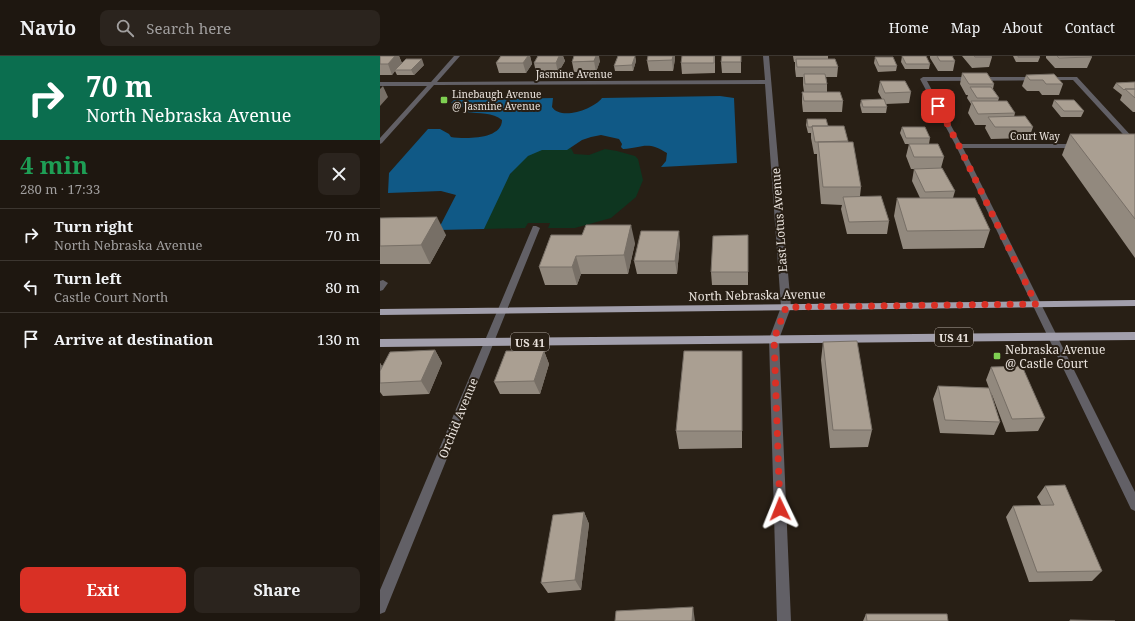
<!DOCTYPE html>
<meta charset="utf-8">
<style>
body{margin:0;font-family:"Noto Serif",serif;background:#2b241e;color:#f1f3f6;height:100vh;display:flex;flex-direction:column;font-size:15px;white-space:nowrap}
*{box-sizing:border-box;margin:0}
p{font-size:13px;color:#a19f9f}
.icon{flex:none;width:22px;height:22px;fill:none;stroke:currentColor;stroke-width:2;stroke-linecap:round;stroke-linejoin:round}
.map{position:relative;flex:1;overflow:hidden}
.details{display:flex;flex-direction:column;background:#1e1710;width:380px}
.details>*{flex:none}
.guide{background:#0b6e4f;color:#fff;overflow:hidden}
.pin{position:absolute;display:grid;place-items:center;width:34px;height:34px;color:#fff;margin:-17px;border-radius:8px;box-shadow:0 2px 6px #0006}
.me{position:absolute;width:44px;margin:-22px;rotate:358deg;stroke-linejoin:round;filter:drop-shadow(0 0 3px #0008)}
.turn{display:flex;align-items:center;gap:14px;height:84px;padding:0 20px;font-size:18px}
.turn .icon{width:52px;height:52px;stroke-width:2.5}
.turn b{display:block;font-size:28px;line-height:34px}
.round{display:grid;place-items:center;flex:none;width:42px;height:42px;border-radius:8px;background:#2b241e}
.overview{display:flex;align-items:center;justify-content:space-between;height:68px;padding:0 20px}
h1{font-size:24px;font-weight:700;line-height:30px;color:#1e9e55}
.button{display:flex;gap:8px;margin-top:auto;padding:8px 20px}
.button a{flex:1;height:46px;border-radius:8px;background:#d93025;color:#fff;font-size:16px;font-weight:700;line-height:46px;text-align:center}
.button a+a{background:#2b241e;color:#f1f3f6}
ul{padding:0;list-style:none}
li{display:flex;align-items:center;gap:12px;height:52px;padding:0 20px;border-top:1px solid #3c3630}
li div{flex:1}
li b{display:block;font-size:15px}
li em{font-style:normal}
header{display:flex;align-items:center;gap:24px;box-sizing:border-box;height:56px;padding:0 20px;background:#1e1710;border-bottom:1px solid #3c3630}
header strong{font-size:19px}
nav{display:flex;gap:22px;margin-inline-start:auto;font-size:14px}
.search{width:280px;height:36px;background:#2b241e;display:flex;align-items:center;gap:10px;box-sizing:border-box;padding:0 14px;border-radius:8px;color:#a19f9f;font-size:15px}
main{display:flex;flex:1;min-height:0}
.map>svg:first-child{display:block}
</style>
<header>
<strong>Navio</strong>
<div class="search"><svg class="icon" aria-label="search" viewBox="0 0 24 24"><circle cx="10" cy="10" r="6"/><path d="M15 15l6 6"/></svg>Search here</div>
<nav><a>Home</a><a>Map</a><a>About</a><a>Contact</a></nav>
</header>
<main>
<section class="details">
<div class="guide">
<div class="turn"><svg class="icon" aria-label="right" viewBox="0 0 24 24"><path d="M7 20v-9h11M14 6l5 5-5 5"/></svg><div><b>70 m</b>North Nebraska Avenue</div></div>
</div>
<div class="overview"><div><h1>4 min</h1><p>280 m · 17:33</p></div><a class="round"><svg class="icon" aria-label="close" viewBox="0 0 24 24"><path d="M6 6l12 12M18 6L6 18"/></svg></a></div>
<ul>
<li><svg class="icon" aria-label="right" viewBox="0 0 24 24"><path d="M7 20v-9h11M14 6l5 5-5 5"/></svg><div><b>Turn right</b><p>North Nebraska Avenue</p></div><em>70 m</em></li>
<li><svg class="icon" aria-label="left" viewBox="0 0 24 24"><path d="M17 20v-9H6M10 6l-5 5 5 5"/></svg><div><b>Turn left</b><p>Castle Court North</p></div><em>80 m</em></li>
<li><svg class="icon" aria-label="arrive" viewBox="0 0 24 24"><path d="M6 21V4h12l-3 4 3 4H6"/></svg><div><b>Arrive at destination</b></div><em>130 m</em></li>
</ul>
<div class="button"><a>Exit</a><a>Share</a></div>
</section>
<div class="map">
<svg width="755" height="565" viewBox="0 0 755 565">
<rect width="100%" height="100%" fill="#281f15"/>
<path fill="#0e3620" d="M191,92L194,98L209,99L225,93L237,95L255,100L258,103L263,124L256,141L231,162L195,172H168L170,167H148L145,172L104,173C117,146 128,104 160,94C170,91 182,96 191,92Z"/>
<path fill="#105986" d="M340,40L354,42L357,107L281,111L286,105L287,97C267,84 262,92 243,93L241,91L242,88L239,83L221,79L211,81L202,84L187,94H162L148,100L130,118L104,173L58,174L76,139L61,135L8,137L9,117L48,73H60L69,78L71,81C84,83 122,84 122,64C113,56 99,58 87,56L88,53L71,47L74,44L173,42L172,51C181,65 214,53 222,42Z"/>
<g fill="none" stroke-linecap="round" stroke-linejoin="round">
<path fill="#626066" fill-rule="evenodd" d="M74,0H80L57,26L385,24L383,0H389L411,251L399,283L411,565H397L389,283L401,251L385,28L54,29L2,87L0,88V82L47,30H0V26H51Z
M543,21H697L755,84V90L753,89L693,24L547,25L581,88H699L702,90L699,92H583L755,436V455L751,453L576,90L540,23Z
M153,170H156L160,172L5,556L0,558V534Z
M3,224L8,227L3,234L0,235V225Z"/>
<path fill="#a29fac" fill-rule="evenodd" d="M755,244V250L0,259V253Z
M755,276V284L0,291V283Z"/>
</g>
<path fill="#92897e" d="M0,0H19L22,7L44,9L34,19H17L15,15L12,19H0Z
M121,0H150L152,8L146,17H119L116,7Z
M158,0H183L185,5L178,17H156L154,7Z
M255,0L256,5L253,15H235L234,10Z
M335,0V17L302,18L301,7Z
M361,0V17H342L341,6Z
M413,0H448V3L458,11L457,21H446L447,28V36L463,45L462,56H423L422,47V36H424L423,29V21H416L415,13V6H414Z
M522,0L550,8L549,13H525L521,6Z
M550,0H572L575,5L573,15H558L550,2Z
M582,0H611L612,1L609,11L592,12Z
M633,0H659L660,1L658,6H636Z
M666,0H710L712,1L707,12H675L666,2Z
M495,1L517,10L516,15L498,16L494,7Z
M295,3L293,15H269L267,5Z
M220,5L216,16H194L192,6Z
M582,17L614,28L613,33L619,42L618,45L635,57L634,61L653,71L649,82L611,83L605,72L606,69H595L588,57L591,48L587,42L588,39H586L580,28Z
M646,19L683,28L679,39H662L659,35H647L642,30Z
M500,25L531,36L529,47L506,48L507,51L506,57H482L480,49L481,44L502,43L498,36Z
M755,26V56H753L740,44L742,39L733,32L736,27Z
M674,44L704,55L701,61H681L672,50Z
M427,63L448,70L468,85L481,131L480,140L509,165L507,178H467L461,153L462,149L441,148L437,103V98H434L431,82V77H428L426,69Z
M522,71L550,82L549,88L564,101L561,112L575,135L573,142L610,174L604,192L523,193L514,160L517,142H540L532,125L534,113H531L526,100L529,88H525L520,77Z
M690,78H755V202L682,99Z
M0,162L66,179L50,208H0Z
M171,179L255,187L248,218H201L197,229H165L159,211Z
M368,179V229H332L331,216Z
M300,187L297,218H257L254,205Z
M443,286L492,374L488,391L450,392L441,304Z
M55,294L62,307L49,338L3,340L0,336V307L2,310Z
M164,295L169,308L160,338H120L114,326Z
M611,311L665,362L658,375L626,376L611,336L620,366L614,379L560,377L553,343L558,330L609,332L606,324Z
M362,313V392L299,393L296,375Z
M665,430L722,515L712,525L649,526L626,461L633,450L661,449L657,441Z
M204,456L209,468L201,534L168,537L161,527Z
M486,558L568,565H483Z"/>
<path fill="#776f66" d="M15,0H19L22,8L15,14V15L12,19L8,8Z
M148,0H150L152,8L146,17L143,7Z
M179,0H183L185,5L178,17L176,7Z
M216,0H219L220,5L216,16L214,5Z
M255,0L256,5L253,15L252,9Z
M293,0H295V3L293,15L292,4Z
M42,3L44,9L34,19L31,14Z
M3,30L8,41L0,50V33Z
M57,161L66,179L50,208L41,189Z
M251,169L255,187L248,218L244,199Z
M299,175L300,187L297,218L295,205Z
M196,200L201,218L197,229L192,211Z
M55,294L62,307L49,338L41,325Z
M164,295L169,308L160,338L154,325Z
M0,307L4,313L0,320Z
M204,456L209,468L201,534L195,524Z
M313,551L315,565H312Z"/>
<path fill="#aa9f92" stroke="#776f66" d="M0,0H15L8,8H0Z
M121,0H148L143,7H116Z
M158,0H179L176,7H154Z
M194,0H216L214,5L192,6Z
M238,0H255L252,9L234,10Z
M268,0H293L292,4L267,5Z
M302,0H334V7H301Z
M342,0H361V6H341Z
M522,0H546L550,8H526Z
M557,0H572L575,5H560Z
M594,0H611L612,1H595Z
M638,0H659L660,1H638Z
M677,0H710L712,1L679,2Z
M495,1H513L517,10H499Z
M26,3H42L31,14H15Z
M416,3H455L458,11H417Z
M582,17H607L614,28H589Z
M424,18H445L447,28H425Z
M674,18L683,28H666L663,24H650L646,19Z
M500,25H525L531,36L505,37Z
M755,26V33H745L744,34L736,27Z
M590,31H611L619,42H597Z
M745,33H755V42Z
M422,36H460L463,45H424Z
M504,43L507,51H483L481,44Z
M674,44H694L704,55H684Z
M591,45H627L635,57L598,58Z
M645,60L653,71H615L608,61Z
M427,63H446L448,70H432V71H428Z
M432,70H464L468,85L435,86Z
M522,71H545L550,82H526Z
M690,78H755V163Z
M438,86H473L481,131H443Z
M529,88H558L564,101H534Z
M562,112L575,135L545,136L534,113Z
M501,140L509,165L469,166L463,141Z
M517,142H595L610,174L527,175Z
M57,161L41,189L0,190V162Z
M206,169H251L244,199L196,200L192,211H159L171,179H202Z
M261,175H299L295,205H254Z
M368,179V216H331L333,180Z
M477,285L492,374H453L443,286Z
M55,294L41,325L0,327V315L10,296Z
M126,295H164L154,325L114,326Z
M304,295H362V375H296Z
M642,310L665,362L632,363L611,311Z
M558,330L609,332L620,366L565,364Z
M685,429L722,515L657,516L633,450L674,449L665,430Z
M204,456L195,524L161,527L173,459Z
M313,551L312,565H235L236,555Z
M486,558H567L568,565H487Z
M690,564L735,565H690Z"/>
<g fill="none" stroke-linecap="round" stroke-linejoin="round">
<path stroke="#d93025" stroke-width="7" stroke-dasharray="0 12.6" d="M400,453L394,283L406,251L656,248L579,90L558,50"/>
</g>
<g fill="#7fd052" stroke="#281f15" stroke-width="1.5">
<rect x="60" y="40" width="8" height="8" rx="2"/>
<rect x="613" y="296" width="8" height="8" rx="2"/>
</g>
<g text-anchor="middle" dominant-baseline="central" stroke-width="4" stroke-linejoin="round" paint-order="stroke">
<g font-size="10" fill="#eae3dd" stroke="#281f15">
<text x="194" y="18">Jasmine Avenue</text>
<text x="655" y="80">Court Way</text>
</g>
<g font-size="10" fill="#eae3dd" stroke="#281f15" text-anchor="start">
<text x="72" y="38">Linebaugh Avenue<tspan x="72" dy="12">@ Jasmine Avenue</tspan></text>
</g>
<g fill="#281f15" stroke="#b0a8a1" stroke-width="1">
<rect x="555" y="272" width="38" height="18" rx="3"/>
<rect x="131" y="277" width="38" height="18" rx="3"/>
</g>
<g font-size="11" font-weight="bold" fill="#eae3dd">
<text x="574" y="281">US 41</text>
<text x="150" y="286">US 41</text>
</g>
<g font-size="12" fill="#eae3dd" stroke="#281f15">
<text transform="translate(399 164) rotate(-94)">East Lotus Avenue</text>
<text transform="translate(377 239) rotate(-1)">North Nebraska Avenue</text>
<text transform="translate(78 362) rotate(-68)">Orchid Avenue</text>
</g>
<g font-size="12" fill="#eae3dd" stroke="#281f15" text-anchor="start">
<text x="625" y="293">Nebraska Avenue<tspan x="625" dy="14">@ Castle Court</tspan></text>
</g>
</g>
</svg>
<div class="pin" style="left:558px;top:50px;background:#d93025"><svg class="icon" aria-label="arrive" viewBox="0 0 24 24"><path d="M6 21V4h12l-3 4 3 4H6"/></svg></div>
<svg class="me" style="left:400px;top:453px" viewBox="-20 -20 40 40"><path d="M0-17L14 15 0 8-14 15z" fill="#d93025" stroke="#fff" stroke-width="4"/></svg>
</div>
</main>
